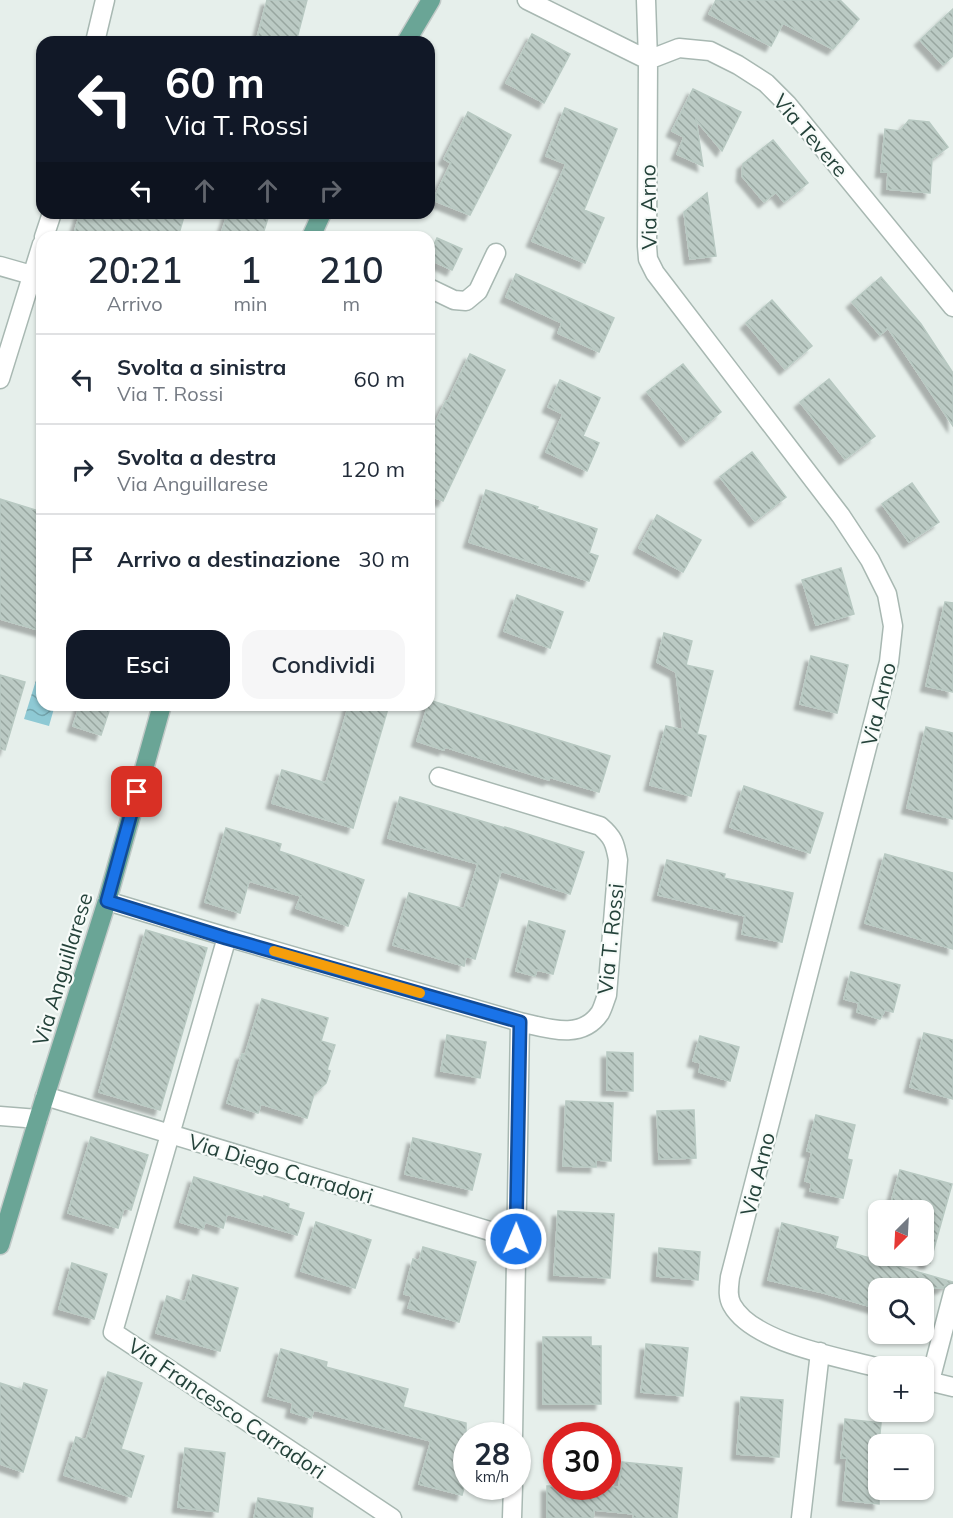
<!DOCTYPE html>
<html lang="it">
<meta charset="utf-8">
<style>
body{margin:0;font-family:Mulish,sans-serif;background:#f6f6f7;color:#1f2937;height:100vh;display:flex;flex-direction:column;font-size:22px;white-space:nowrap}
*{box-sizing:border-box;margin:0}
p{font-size:20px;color:#747a83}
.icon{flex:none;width:33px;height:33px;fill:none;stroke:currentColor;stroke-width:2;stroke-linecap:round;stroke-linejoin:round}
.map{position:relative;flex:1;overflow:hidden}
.sheet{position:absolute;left:36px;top:231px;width:399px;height:480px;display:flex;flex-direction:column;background:#fff;border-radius:18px;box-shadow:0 2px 4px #0004}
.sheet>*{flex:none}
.guide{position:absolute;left:36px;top:36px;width:399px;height:183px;border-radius:18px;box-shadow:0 2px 4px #0004;background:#111827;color:#fff;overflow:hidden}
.needle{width:39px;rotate:204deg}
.fabs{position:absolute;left:868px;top:1200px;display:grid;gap:12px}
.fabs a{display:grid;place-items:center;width:66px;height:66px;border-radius:12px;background:#fff;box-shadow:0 2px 4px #0004;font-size:30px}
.speed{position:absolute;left:453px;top:1422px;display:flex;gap:12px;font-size:30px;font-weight:700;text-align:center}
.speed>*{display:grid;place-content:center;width:78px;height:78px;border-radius:50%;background:#fff;box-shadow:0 2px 4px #0004;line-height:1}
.speed small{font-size:15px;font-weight:400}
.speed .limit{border:9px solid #d22;background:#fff;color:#111}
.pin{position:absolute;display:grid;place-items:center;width:51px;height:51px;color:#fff;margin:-26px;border-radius:12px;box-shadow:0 3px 9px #0006}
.me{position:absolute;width:66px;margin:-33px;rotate:1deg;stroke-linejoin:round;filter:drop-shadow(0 0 4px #0008)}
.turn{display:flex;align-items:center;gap:21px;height:126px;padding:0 30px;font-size:27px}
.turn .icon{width:78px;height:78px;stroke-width:2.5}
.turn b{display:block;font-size:42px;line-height:51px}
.lanes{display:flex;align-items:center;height:57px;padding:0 30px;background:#0003;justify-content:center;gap:30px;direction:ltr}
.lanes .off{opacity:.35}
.eta{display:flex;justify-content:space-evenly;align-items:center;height:102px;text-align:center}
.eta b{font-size:36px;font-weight:600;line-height:42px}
.cta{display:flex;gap:12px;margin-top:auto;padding:12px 30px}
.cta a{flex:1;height:69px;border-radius:18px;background:#111827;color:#fff;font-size:24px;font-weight:600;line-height:69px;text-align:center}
.cta a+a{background:#f6f6f7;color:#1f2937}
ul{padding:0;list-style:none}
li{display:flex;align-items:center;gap:18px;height:90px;padding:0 30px;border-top:2px solid #e0e1e3}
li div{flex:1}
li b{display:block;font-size:22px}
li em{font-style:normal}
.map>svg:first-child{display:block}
</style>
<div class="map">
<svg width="953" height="1518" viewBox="0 0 953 1518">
<defs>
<pattern id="water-waves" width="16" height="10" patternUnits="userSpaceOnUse" patternTransform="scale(1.5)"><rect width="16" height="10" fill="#8ec9d4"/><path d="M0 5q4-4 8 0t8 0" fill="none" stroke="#74a5ad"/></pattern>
<pattern id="building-back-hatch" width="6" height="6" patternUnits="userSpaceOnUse" patternTransform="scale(1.5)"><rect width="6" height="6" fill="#bbcac4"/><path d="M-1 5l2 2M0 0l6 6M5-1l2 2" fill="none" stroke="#98a6a0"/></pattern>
<filter id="shadow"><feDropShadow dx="-5.5" dy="5.5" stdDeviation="1.5" flood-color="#0004"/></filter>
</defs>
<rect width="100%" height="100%" fill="#e6efeb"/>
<path fill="url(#water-waves)" d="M37,677L42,678V705H55L49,726L24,719Z"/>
<path fill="url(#building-back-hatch)" stroke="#b8c9c2" stroke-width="1.5" filter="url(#shadow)" d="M267,0H307L296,42H256Z
M716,0H840L859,19L833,49L783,23L771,46L709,14Z
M953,9V56L943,65L920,40Z
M532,34L570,54L544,103L506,83Z
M693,89L741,112L722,151L696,120L703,166L677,154L684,137L672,131Z
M565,108L617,129L584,210L604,218L585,263L532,241L566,164L546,156Z
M468,112L511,135L470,215L433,200L451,163L444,159Z
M909,120L929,122L948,147L932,159L930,193L887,189L888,172H881L885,129L900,131Z
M773,140L808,183L784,202L776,192L764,202L742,176L743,164Z
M707,193L716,256L690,259L684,212Z
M80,213H185L178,237H73Z
M228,213H253L268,218L262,237H220Z
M437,238L462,249L452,270L429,259V256Z
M516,274L614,318L599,352L558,333L562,323L506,297Z
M881,277L921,324L953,373V426L888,328L880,335L852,302Z
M772,300L812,346L785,369L746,323Z
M470,354L505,370L443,501L429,495V436L446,401H448Z
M683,364L721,412L686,441L647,392Z
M829,379L875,436L845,459L800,402Z
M560,380L600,398L583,436L599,443L587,471L546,452L563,414L548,407Z
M752,452L786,497L755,521L720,477Z
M912,483L939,522L909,542L882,504Z
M486,490L538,507L537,509L597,529L589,553L598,556L589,581L469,542Z
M0,499L42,512V631L0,619Z
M657,515L701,540L683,572L639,548Z
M841,568L854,614L816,625L802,580Z
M517,595L563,612L550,648L504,631Z
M945,602L953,603V692L926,686Z
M664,633L692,641L686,665L713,671L697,734L706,736L691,796L650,785L666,726L683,730L676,672L657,662Z
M811,656L848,665L837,713L800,704Z
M0,675L25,682L5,750L0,749Z
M429,700L610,756L599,792L549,777V780L445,747L444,750L417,741L428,705H429Z
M80,705H111L101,735L73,726Z
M349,705H389L353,828L272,803L282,770L326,783Z
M926,727L953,733V819L907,808Z
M744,786L823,813L810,853L730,827Z
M400,797L505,828V827L584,852L570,894L501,871L475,959L466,956L464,966L393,945L409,893L464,909L478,864L388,838Z
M226,828L281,844L279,851L364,880L348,926L296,908L301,896L249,881L240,913L205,902Z
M885,854L953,873V949L865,923Z
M667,860L725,874L724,878L793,893L782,942L742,934L745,916L658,895Z
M529,921L565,931L553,974L537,970L535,976L516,971Z
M146,930L207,948L160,1110L99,1092Z
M851,972L900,985L893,1012L885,1010L880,1019L857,1012L859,1003L844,999Z
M262,999L328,1018L321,1041L335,1045L327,1070L330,1071L326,1083L314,1094L307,1118L261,1104L258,1113L227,1103L242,1054L245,1055Z
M924,1033L953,1040V1099L910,1087Z
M447,1035L486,1042L480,1078L441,1071Z
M700,1036L739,1047L730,1081L699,1072L701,1063L693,1061Z
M607,1052L633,1053V1091L607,1090Z
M566,1101L613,1103L611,1161L596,1160V1167L563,1166Z
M694,1110L696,1158L659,1159L657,1111Z
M816,1115L855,1125L847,1159L852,1160L843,1198L810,1191L812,1183L805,1181L812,1152L807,1151Z
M91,1137L148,1155L131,1210L124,1208L118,1228L68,1213Z
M413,1138L481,1154L472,1190L405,1174Z
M900,1170L952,1184L930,1263H924V1210H889Z
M194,1177L264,1198V1196L289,1204L288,1208L304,1213L297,1235L227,1214L223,1228L205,1222L203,1229L180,1222Z
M558,1211L614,1214L610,1278L554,1275Z
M316,1222L371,1240L355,1288L301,1271Z
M782,1223L838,1237L835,1248L953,1282L945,1285L943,1288H879V1309L824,1293L768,1280Z
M423,1247L476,1262L459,1322L408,1308L412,1296L404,1294L413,1259L419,1261Z
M659,1248L700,1252L698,1280L657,1276Z
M72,1263L107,1274L94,1319L59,1309Z
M193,1275L238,1288L220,1351L156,1333L167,1296L185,1302Z
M543,1337H591V1346H601V1404H543Z
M646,1344L688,1348L683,1396L641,1392Z
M281,1349L327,1362L326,1367L408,1389L403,1407L466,1423V1480L462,1495L419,1484L431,1441L314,1410L311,1418L291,1412L293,1403L268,1396Z
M108,1372L142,1383L121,1449L144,1456L131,1497L64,1475L76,1437L86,1440Z
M0,1383L22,1390L24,1383L47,1390L23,1472L0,1464Z
M741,1397L783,1400L779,1457L737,1454Z
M845,1419L881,1423L879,1444V1504L843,1500L847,1458H841Z
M185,1448L225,1453L218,1512L178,1507Z
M622,1462L682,1468L677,1518H633L634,1514L594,1510L593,1518H547V1486L619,1487Z
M258,1498L313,1508L312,1518H254Z"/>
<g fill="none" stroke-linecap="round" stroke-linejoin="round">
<defs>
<path id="minor" d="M527,0L648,60L679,48L710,51L738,65L766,83L787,104L953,307
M646,0L648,60L647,246L648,259L655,273L841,516L870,560L887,594L893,626L889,662L730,1277C729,1287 727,1296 732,1305C753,1343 839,1357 879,1368
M95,42L105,0
M44,237L52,213
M0,266L42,278
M429,288L454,300L466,301L478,291L496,253
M0,379L42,244
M107,901L227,937
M45,1096L516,1239
M0,1116L38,1119
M924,1380L953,1387
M930,1381L953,1293
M513,1436L520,1022
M392,1518L113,1332L227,937L520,1022C547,1028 581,1041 600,1013C603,1008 605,1000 607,995L618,860C615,843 613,837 600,826L439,777
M512,1518L513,1486
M801,1518L820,1352"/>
<path id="major" d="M406,42L431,0
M311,237L322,213
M0,1245L38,1119L107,901L162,705"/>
</defs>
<use href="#minor" stroke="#a8b8b2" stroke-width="21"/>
<use href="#major" stroke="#c2cac8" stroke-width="21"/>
<use href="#minor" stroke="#fff" stroke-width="18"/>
<use href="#major" stroke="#6aa596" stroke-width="18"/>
</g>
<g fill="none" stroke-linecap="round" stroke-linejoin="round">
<defs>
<path id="route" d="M137,792L107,901L226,938L520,1022L516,1239"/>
</defs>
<use href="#route" stroke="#114b97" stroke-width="15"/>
<use href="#route" stroke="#1a73e8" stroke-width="10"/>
<path stroke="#f59e0b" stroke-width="10" d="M274,951L420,993"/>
</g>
<g text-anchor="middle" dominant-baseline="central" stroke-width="4.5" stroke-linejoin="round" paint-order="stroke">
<g font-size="21" fill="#24423a" stroke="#f7fbf9">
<text transform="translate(811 135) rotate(49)">Via Tevere</text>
<text transform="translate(648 207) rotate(-91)">Via Arno</text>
<text transform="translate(878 704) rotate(-76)">Via Arno</text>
<text transform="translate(610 939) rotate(-84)">Via T. Rossi</text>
<text transform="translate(62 969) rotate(-73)">Via Anguillarese</text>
<text transform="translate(281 1168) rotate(17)">Via Diego Carradori</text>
<text transform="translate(757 1174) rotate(-76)">Via Arno</text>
<text transform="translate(227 1408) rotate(34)">Via Francesco Carradori</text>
</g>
</g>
</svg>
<div class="fabs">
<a><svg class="needle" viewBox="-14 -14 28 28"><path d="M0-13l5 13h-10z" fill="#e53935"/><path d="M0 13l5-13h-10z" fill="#747a83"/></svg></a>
<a><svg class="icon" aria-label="search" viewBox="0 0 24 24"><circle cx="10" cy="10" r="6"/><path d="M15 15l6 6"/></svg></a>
<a>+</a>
<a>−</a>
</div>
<div class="speed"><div>28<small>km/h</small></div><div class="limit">30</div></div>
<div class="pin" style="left:137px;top:792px;background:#d93025"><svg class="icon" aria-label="arrive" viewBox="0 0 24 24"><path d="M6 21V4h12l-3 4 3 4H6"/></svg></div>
<svg class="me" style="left:516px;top:1239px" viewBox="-20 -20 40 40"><circle r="17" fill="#1a73e8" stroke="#fff" stroke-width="3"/><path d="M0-11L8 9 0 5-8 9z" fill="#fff"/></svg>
<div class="guide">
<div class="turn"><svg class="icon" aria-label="left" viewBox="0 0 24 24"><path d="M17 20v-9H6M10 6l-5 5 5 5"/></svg><div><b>60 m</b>Via T. Rossi</div></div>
<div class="lanes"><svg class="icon" aria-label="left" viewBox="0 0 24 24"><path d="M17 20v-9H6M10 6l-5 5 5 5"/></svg><svg class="icon off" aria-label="ahead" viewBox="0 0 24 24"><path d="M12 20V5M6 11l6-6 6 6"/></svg><svg class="icon off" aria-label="ahead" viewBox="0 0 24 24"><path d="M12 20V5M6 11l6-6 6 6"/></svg><svg class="icon off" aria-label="right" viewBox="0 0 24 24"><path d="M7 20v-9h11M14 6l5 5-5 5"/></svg></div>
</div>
<section class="sheet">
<div class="eta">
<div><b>20:21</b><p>Arrivo</p></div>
<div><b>1</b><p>min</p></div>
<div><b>210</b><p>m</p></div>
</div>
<ul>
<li><svg class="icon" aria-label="left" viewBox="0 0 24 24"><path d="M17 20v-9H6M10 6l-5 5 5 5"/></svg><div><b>Svolta a sinistra</b><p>Via T. Rossi</p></div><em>60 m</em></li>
<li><svg class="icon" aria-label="right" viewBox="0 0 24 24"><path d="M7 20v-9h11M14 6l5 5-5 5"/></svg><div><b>Svolta a destra</b><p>Via Anguillarese</p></div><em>120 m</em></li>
<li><svg class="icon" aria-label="arrive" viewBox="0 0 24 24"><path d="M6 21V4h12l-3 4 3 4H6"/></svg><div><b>Arrivo a destinazione</b></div><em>30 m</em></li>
</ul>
<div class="cta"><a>Esci</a><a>Condividi</a></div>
</section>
</div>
